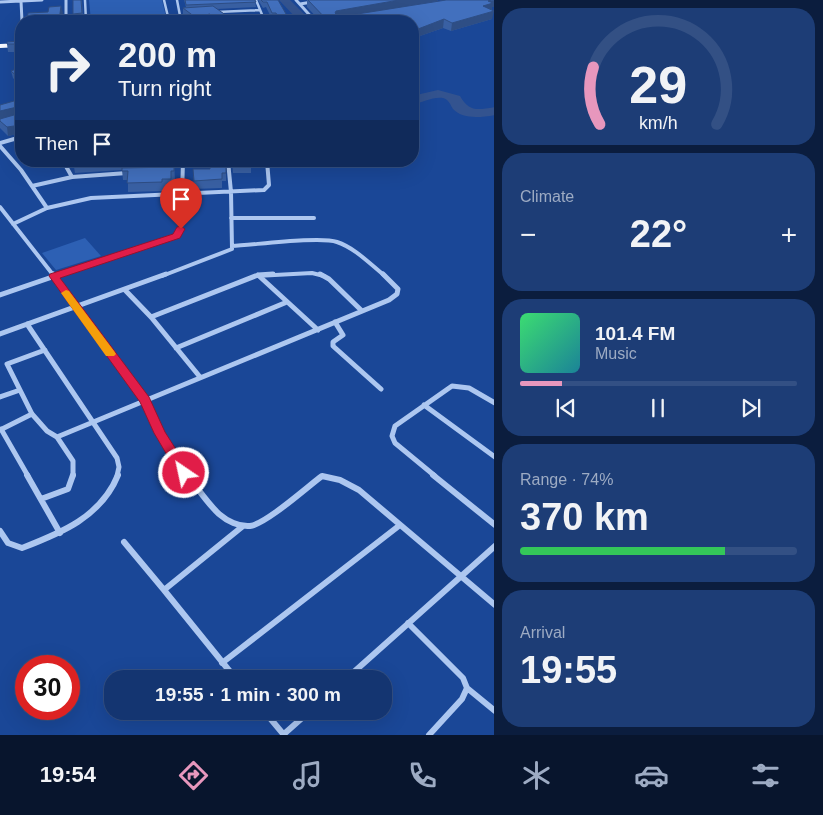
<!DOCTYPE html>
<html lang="en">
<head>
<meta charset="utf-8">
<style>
	body { margin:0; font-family:Arial,sans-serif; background:#1d3d76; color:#f1f3f6; height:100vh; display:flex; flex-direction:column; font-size:19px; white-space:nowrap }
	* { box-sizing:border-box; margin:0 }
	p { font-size:16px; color:#9dabc3 }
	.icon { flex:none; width:28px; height:28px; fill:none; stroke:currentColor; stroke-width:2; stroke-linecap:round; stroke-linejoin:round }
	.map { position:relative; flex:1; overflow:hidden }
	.sheet { display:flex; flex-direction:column; gap:8px; padding:8px; background:#0b1d3e; width:329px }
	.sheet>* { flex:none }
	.banner { position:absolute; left:15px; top:15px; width:404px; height:152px; border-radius:20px; box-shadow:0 5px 20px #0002,0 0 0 1px #335084; background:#143571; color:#f1f3f6; overflow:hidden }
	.speed { position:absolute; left:15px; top:655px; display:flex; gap:10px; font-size:25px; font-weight:700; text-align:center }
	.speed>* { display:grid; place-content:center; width:65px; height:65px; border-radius:50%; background:#143571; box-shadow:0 5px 20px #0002,0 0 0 1px #335084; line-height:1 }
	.speed .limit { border:8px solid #d22; background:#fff; color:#111 }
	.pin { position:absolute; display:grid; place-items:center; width:42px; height:42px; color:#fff; margin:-51px -21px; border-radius:50% 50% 50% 0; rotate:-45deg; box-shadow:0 0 5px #0007 }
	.pin .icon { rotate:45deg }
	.me { position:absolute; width:55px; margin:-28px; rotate:326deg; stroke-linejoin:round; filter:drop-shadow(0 0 4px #0008) }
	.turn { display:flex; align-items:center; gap:18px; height:105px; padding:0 20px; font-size:22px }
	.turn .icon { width:65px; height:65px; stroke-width:2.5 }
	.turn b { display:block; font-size:35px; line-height:42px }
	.then { display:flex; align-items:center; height:48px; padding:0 20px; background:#0003; gap:10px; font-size:19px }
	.big { font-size:38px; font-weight:800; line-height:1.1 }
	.sheet .tile { flex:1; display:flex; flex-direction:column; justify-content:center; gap:8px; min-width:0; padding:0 18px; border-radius:20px; background:#1d3d76 }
	.sheet .dial { align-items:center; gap:0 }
	.dial svg { height:130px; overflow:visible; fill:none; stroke:#335084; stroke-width:7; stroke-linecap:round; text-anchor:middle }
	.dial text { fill:#f1f3f6; stroke:none }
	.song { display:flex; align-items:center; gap:15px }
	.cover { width:60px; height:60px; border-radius:8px; background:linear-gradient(135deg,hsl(140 70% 55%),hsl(190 70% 35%)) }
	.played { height:5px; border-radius:2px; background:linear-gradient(90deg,#e797bd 15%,#335084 15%) }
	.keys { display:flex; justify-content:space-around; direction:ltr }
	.heat { display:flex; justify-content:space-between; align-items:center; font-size:28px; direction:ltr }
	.charge { height:8px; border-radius:4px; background:linear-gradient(90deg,#34c759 74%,#335084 0) }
	.trip { position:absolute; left:104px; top:670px; width:288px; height:50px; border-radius:20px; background:#143571; box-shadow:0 5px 20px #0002,0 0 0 1px #335084; font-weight:800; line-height:50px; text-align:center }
	.dock { display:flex; height:80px; justify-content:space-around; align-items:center; background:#08152d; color:#9dabc3 }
	.dock .icon { width:35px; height:35px }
	.dock .current { color:#e797bd }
	.dock b { font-size:22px; color:#f1f3f6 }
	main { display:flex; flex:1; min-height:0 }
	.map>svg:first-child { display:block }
	.green { fill:#2d60b4 }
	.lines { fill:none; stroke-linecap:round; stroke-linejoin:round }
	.river { fill:#33538f; fill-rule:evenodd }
	.service { stroke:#adc7f0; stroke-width:2.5 }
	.minor-far3 { stroke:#adc7f0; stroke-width:3 }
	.minor-far2 { stroke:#adc7f0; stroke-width:4 }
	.minor-far1 { stroke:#adc7f0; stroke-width:5 }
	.minor { stroke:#adc7f0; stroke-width:6 }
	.primary { fill:#f7f9ff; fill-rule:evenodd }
	.wall { fill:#3960a3 }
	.shaded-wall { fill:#2e4e85 }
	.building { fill:#4270be; stroke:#2e4e85 }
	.route { fill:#e11d48; stroke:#92132f }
	.slow { fill:#f59e0b }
</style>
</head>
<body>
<main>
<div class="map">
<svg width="495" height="735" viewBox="0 0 495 735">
	<rect width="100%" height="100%" fill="#1a4797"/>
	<!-- green -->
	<path class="green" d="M89,0H162L167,21H145V18L115,19V21H91Z
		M85,238L101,256L56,270L42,253Z"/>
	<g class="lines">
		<!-- river -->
		<path class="river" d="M279,0H290L311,21H299Z
			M438,90L460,96C469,112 477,110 495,107V115C482,117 463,120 453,109C450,104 449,100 443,98C434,96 422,103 412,104V96Z"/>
		<!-- service -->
		<path class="service" d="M85,0L86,21
			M164,0L169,21
			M177,0L181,21
			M256,0L263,17
			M217,12L260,10"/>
		<!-- minor-far3 -->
		<path class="minor-far3" d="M66,0V21
			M296,0L315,21
			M21,1L22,21
			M0,2L42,0
			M300,4L312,2
			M18,45L21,24"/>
		<!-- minor-far2 -->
		<path class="minor-far2" d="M0,143L21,137
			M0,146L21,170L47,208
			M63,161L72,177
			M133,173L134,161
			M32,186L72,177L127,173
			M0,207L54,276
			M231,218H314
			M13,224L47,208L91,198L264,190L269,185L267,161
			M232,246C254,245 320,236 337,242C355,248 370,264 385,276
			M58,276L176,236L181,229L183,161
			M162,276L232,249L231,192L228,161
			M256,276L312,273L324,276"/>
		<!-- minor-far1 -->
		<path class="minor-far1" d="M53,274L145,400L175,460L188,476
			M320,274L329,279L362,311
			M258,275L318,330
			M125,290L151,317L200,377
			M0,295L61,274
			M151,317L258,275L273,274
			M335,322L343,335L333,342V346L381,389
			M27,324L117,458L119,467L117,476
			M0,334L166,274
			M176,348L287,302
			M45,350L7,364L32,414L47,431L57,437L73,461V476
			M0,397L20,390
			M424,405L495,457
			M1,429L28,476
			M0,430L32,414
			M57,437L389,300L397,294L398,289L383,274
			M435,476L395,443L392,436L395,426L452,386L469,388L495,403"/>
		<!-- minor -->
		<path class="minor" d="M27,475L60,533
			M187,475C197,487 207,503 219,514C227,521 239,527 250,526C266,524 307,487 322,476L340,480L359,490L495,605
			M433,475L495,525
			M41,499L68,489L73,475
			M0,531L8,543L22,548C61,533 101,517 118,475
			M124,542L164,590
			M408,623L463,678L467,688L462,699L429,735
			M222,663L400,525
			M236,679L164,590L243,526
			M346,679L495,546
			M467,688L495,711
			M264,711L284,735
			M284,734L310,711"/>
		<!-- primary -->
		<path class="primary" d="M21,43V47L0,48V44Z"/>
	</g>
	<!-- wall -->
	<path class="wall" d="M82,0L83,20H74L73,14Z
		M184,0H255L256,7L217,9L234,21H189L183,17V8L186,7Z
		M258,0H278L290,21H277L276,19H272L266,7L263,8Z
		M307,0H438L437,1L413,5L495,0V7H492V19L451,31L443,28L420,36L419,39L412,40V21H320L307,7Z
		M7,44H21V52H8Z
		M21,67V87L13,78L11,71Z
		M21,99V133L8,136L0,128V121Z
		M73,161H130V168H137L136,161H174L175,180H172V188H163V191L128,192V180H123L122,170L75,173Z
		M226,161V181H222V188L194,189L193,169H210Z
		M232,161H251V173H233Z"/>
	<!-- shaded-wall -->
	<path class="shaded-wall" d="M399,0H438L437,1L336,19L335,13L336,11Z
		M495,0V7H492V10L483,6L488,1Z
		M61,6L63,13L61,21H59Z
		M494,11L492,19L451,31L452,23Z
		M210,14V21H195V17Z
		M444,19L443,28L420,36L419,39L412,40V32L418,29Z
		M17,107L19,115L0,120V111Z
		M21,125V133L8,136L7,127Z"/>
	<!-- building -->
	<path class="building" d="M73,0H81L82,13L73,14Z
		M185,0H255L256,2L186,5Z
		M261,0H278L290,21H280L276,13H272L267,2H263Z
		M308,0H399L336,11L335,13L337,15H351L446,0H491L488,1L493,3L483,6L494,11L452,23L444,19L418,29L421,30L412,32V21H328Z
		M61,6L59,21H27L28,13L48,12L49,7Z
		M213,6L234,21H214L210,14L195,17L183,8Z
		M21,33V44H7V42L21,41Z
		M21,67V80L11,71Z
		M21,99V108L17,107L0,111V105Z
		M21,113V125L7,127L0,121V119Z
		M73,161H122L74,164Z
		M210,161H226V173H222V179L194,181L193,169H210Z
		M232,161H251V164L233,165Z
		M174,167V171H171V179H162V182L127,183L128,171H122V168Z"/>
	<!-- route -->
	<path class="route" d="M181,226L185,229L180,238L60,278L149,397L165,432L191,473L189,477H180L154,433L140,402L49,276L50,274L173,234L177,227Z"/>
	<!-- slow -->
	<path class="slow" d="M66,290L69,291L114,351L116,354L114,356H106L61,293Z"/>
</svg>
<div class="speed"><div class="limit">30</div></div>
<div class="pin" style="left:181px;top:229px;background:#d93025"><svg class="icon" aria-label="arrive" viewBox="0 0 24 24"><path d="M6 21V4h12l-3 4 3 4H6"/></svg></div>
<svg class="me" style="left:184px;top:473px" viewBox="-20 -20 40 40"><circle r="17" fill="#e11d48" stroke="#fff" stroke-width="3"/><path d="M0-11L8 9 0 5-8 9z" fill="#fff"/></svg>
<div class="trip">19:55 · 1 min · 300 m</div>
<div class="banner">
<div class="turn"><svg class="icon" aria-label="right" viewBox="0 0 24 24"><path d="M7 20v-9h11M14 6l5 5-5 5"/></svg><div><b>200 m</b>Turn right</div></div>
<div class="then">Then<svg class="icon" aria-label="arrive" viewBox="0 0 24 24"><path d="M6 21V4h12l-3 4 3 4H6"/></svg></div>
</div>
</div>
<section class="sheet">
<div class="tile dial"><svg viewBox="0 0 100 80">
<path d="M14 69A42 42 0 1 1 86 69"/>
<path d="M14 69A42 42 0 0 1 10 34" stroke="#e797bd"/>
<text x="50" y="56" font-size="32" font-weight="700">29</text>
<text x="50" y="72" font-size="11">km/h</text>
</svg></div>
<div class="tile"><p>Climate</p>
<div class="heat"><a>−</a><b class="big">22°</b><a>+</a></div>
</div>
<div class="tile">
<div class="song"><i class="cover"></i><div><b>101.4 FM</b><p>Music</p></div></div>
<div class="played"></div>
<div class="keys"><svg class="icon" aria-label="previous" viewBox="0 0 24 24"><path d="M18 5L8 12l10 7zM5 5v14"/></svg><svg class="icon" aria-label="pause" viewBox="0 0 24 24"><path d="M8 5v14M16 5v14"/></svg><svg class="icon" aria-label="next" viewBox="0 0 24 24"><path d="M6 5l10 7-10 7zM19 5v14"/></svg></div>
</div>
<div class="tile"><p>Range · 74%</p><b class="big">370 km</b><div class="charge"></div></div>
<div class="tile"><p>Arrival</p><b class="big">19:55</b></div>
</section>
</main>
<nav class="dock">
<b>19:54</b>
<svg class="icon current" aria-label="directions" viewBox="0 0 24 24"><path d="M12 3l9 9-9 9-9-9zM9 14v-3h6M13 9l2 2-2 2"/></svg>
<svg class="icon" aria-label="music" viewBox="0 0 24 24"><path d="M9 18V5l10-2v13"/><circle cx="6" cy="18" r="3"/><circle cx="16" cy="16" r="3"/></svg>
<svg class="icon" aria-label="phone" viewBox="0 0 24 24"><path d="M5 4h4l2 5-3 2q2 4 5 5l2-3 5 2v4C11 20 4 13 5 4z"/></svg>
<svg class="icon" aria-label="climate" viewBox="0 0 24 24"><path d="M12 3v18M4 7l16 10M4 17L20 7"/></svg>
<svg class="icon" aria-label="car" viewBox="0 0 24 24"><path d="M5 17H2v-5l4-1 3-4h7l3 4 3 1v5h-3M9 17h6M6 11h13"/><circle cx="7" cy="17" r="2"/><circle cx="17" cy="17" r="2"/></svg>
<svg class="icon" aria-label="filters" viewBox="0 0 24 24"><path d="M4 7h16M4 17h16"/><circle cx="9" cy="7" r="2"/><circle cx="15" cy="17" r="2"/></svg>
</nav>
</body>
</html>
